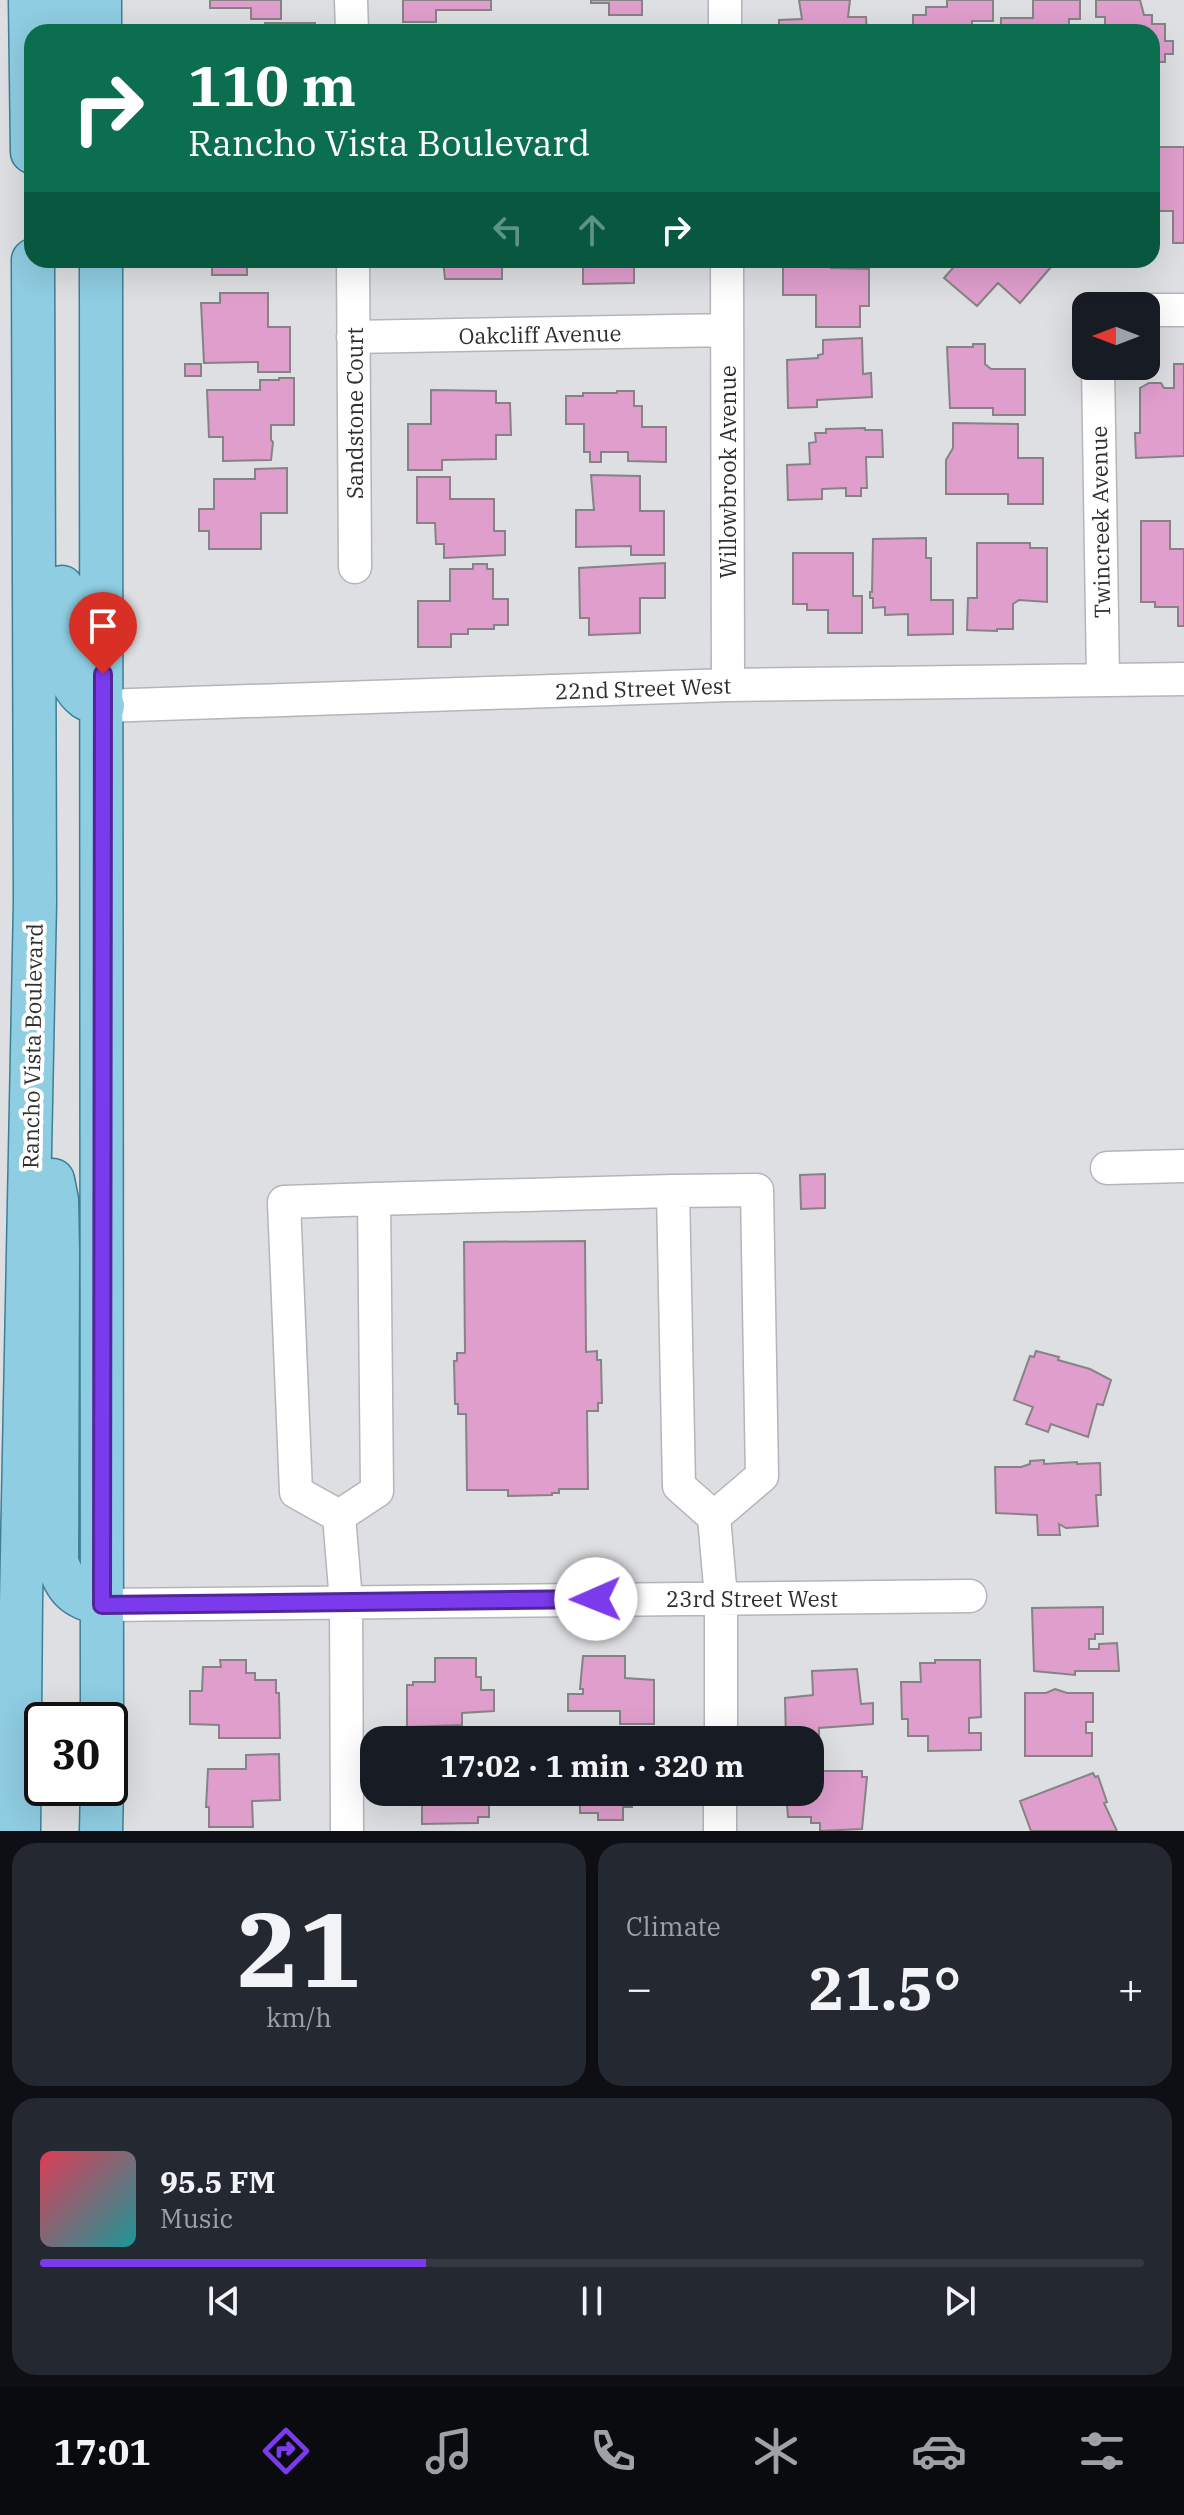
<!DOCTYPE html>
<html lang="en">
<head>
<meta charset="utf-8">
<style>
	body { margin:0; font-family:"IBM Plex Serif",serif; background:#242831; color:#f1f3f6; height:100vh; display:flex; flex-direction:column; font-size:30px; white-space:nowrap }
	* { box-sizing:border-box; margin:0 }
	p { font-size:26px; color:#9ea1a6 }
	.icon { flex:none; width:44px; height:44px; fill:none; stroke:currentColor; stroke-width:2; stroke-linecap:round; stroke-linejoin:round }
	.map { position:relative; height:1831px; overflow:hidden }
	.details { display:flex; flex-direction:column; gap:12px; padding:12px; background:#0d0f14; flex:1 }
	.details>* { flex:none }
	.top-card { position:absolute; left:24px; top:24px; width:1136px; height:244px; border-radius:24px; box-shadow:0 8px 32px #0002; background:#0b6e4f; color:#fff; overflow:hidden }
	.needle { width:52px; rotate:270deg }
	.controls { position:absolute; left:1072px; top:292px; display:grid; gap:16px }
	.controls a { display:grid; place-items:center; width:88px; height:88px; border-radius:16px; background:#171b24; box-shadow:0 8px 32px #0002; font-size:40px }
	.speed { position:absolute; left:24px; top:1702px; display:flex; gap:16px; font-size:40px; font-weight:700; text-align:center }
	.speed>* { display:grid; place-content:center; width:104px; height:104px; border-radius:50%; background:#171b24; box-shadow:0 8px 32px #0002; line-height:1 }
	.speed .limit { border:4px solid #111; border-radius:12px; background:#fff; color:#111 }
	.pin { position:absolute; display:grid; place-items:center; width:68px; height:68px; color:#fff; margin:-82px -34px; border-radius:50% 50% 50% 0; rotate:-45deg; box-shadow:0 0 8px #0007 }
	.pin .icon { rotate:45deg }
	.me { position:absolute; width:88px; margin:-44px; rotate:269deg; stroke-linejoin:round; filter:drop-shadow(0 0 6px #0008) }
	.turn { display:flex; align-items:center; gap:28px; height:168px; padding:0 32px; font-size:36px }
	.turn .icon { width:104px; height:104px; stroke-width:2.5 }
	.turn b { display:block; font-size:56px; line-height:68px }
	.lanes { display:flex; align-items:center; height:76px; padding:0 32px; background:#0003; justify-content:center; gap:40px; direction:ltr }
	.lanes .off { opacity:.35 }
	.big { font-size:60px; font-weight:700; line-height:1.1 }
	.details .tile { flex:1; display:flex; flex-direction:column; justify-content:center; gap:12px; min-width:0; padding:0 28px; border-radius:24px; background:#242831 }
	.details .dial { align-items:center; gap:0 }
	.dial b { font-size:104px; line-height:1 }
	.song { display:flex; align-items:center; gap:24px }
	.cover { width:96px; height:96px; border-radius:12px; background:linear-gradient(135deg,hsl(350 70% 55%),hsl(180 70% 35%)) }
	.played { height:8px; border-radius:4px; background:linear-gradient(90deg,#7c3aed 35%,#363941 35%) }
	.keys { display:flex; justify-content:space-around; direction:ltr }
	.heat { display:flex; justify-content:space-between; align-items:center; font-size:44px; direction:ltr }
	.details .tiles { flex:1; display:grid; gap:12px; grid-template-columns:1fr 1fr }
	.tile:last-child { grid-column:span 2 }
	.trip { position:absolute; left:360px; top:1726px; width:464px; height:80px; border-radius:24px; background:#171b24; box-shadow:0 8px 32px #0002; font-weight:700; line-height:80px; text-align:center }
	.tabs { display:flex; height:128px; justify-content:space-around; align-items:center; background:#090b0e; color:#9ea1a6 }
	.tabs .icon { width:56px; height:56px }
	.tabs .current { color:#7c3aed }
	.tabs b { font-size:36px; color:#f1f3f6 }
	.map>svg:first-child { display:block }
	.building { fill:#e09ecd; stroke:#868385; stroke-width:2 }
	.lines { fill:none; stroke-linecap:round; stroke-linejoin:round }
	.minor-casing { stroke:#b4b5b8; stroke-width:35 }
	.major-casing { stroke:#3c7f96; stroke-width:45 }
	.minor { stroke:#fff; stroke-width:32 }
	.major { stroke:#8fcde2; stroke-width:42 }
	.route-casing { stroke:#51269a; stroke-width:20 }
	.route { stroke:#7c3aed; stroke-width:14 }
	.labels { text-anchor:middle; dominant-baseline:central; stroke-width:8; stroke-linejoin:round; paint-order:stroke }
	.street-label { font-size:22px; fill:#2e2e2f; stroke:#fff }
</style>
</head>
<body>
<div class="map">
<svg width="1184" height="1831" viewBox="0 0 1184 1831">
	<rect width="100%" height="100%" fill="#dedfe2"/>
	<!-- building -->
	<path class="building" d="M210,0H281V19H251V8H210Z
		M403,0H491V10H436V22H403Z
		M591,0H642V15H609V3H591Z
		M799,0H850L848,17H866L867,32H779V20L802,19Z
		M947,0H993V21H972V32H913V15H926V7H947Z
		M1033,0H1080V19H1069V32H1001V18H1033Z
		M1096,0H1140L1144,15H1152V24H1165V41H1173V54H1165V62H1152V32H1105V17H1096Z
		M265,23H315V32H252V30H265Z
		M1152,147H1184V243H1173V211H1152Z
		M212,260H247V275H212Z
		M443,260H506V262L502,263V279H445Z
		M571,260H634V283L583,284V267H571Z
		M783,260H831V268L869,269V306H860V327H816V295H783Z
		M960,260H1043L1051,267L1020,303L998,283L977,306L944,278Z
		M220,293H268V327H290V372H258V362L204,363L201,303H220Z
		M862,338L863,374L871,373L872,397L817,400V407L788,408L787,360L818,358V355L823,354V340Z
		M973,344H985V364L991,369H1025V415H993V408H950L947,347H973Z
		M185,364H201V376H185Z
		M1174,364H1184V456L1136,458L1135,433H1140V388L1149,383H1161L1164,388H1174Z
		M279,378H294V425H271V440L273,442L271,460L223,461V437H209L207,390H260V380H279Z
		M431,390L496,391V403H510L511,435H496V459L442,460V470H408V424H431Z
		M617,391H634V406H642V427H666V462L628,461V452H601V462H590V452H584V424H566V396H583V393H617Z
		M953,423L1018,424V458H1043V504H1008V494H946V460L953,448Z
		M865,428V430H882L883,457H866L867,488H861V496H846V488L822,489V499L788,500L787,465L810,464L809,443L816,442L815,433H826V429Z
		M287,468V513H261V549H209V531H199V509H214V479H255V469Z
		M591,475L640,476V511H664V555H631V546L576,547V510H594Z
		M417,477H450V499H494V531H505V555L444,558V544H436L435,523H417Z
		M1141,521H1170V549H1184V626H1178V607H1155V602H1141Z
		M926,538V558H931V600H953V634L908,635V614L885,615V607L873,608V598H870V592H872L873,539Z
		M977,543H1030V548H1047V602L1019,600L1013,604V629H997V631L967,630L968,598H977Z
		M793,553H853V596H862V633H828V610H807V604H793Z
		M665,563V598H640V633L589,635V618H580L579,568Z
		M473,564H487V569H493V599H508V625H494V629H468V634H451V647H418V601H450V569H473Z
		M825,1174V1208L801,1209L800,1175Z
		M585,1241L586,1352L597,1351V1360H601L602,1403H598V1411H587L588,1489H559V1493H552V1495L508,1496V1490H467L466,1414H458V1404H455L454,1361H457V1353H465L464,1242Z
		M1036,1351L1059,1357L1058,1360L1090,1369L1111,1380L1103,1405L1097,1404L1088,1437L1051,1424L1048,1432L1026,1424L1033,1407L1014,1400L1030,1356L1034,1357Z
		M1044,1460V1464L1077,1462V1464L1100,1463L1101,1495H1096L1098,1526L1066,1528L1059,1524L1060,1535H1038L1037,1515L996,1513L995,1467H1021L1030,1464V1461Z
		M1103,1607V1634H1095V1639H1089V1649H1099V1644L1117,1643L1119,1671H1075V1675L1034,1671L1032,1608Z
		M583,1656H625V1678L654,1680V1724H620V1711H568V1694H583V1689H580Z
		M435,1658H476V1677H481V1690H494V1711L462,1713V1725L407,1727V1685H413V1682H435Z
		M220,1660H246V1673H255V1680H276V1693H279L280,1738H219V1725L190,1724V1691H202L203,1667H221Z
		M935,1660H980L981,1717L969,1718V1733H981V1750L928,1751V1736H908V1719H902L901,1682H921L920,1663H935Z
		M857,1669L861,1704L873,1703V1724L819,1728V1741L786,1740L785,1698L813,1695L812,1671Z
		M1055,1689L1067,1693H1093V1722H1086V1733H1092V1756H1025V1693H1046Z
		M279,1754L280,1800L252,1801L253,1827H209V1807H206L208,1769H246V1755Z
		M810,1758H819V1771H862V1777H867L862,1829L820,1831V1823H811V1817H788L786,1792H810Z
		M1093,1773L1095,1777L1098,1776L1107,1802L1104,1803L1117,1831H1031L1020,1801Z
		M407,1792H489V1817H478V1823L422,1824V1796H407Z
		M580,1792H653L654,1799H632V1807H623V1820H598V1813H580Z"/>
	<g class="lines">
		<!-- minor casing -->
		<g class="minor-casing">
			<path id="minor" d="M351,0L352,32
				M725,0V32
				M353,260L355,567
				M727,260L728,685
				M1146,310H1184
				M353,337L727,330
				M1098,366L1103,679
				M103,706L728,685L1184,679
				M1107,1168L1184,1166
				M673,1191L757,1190L762,1476L714,1517
				M339,1516L296,1492L284,1202L374,1199
				M102,1605L970,1596
				M347,1831L346,1601L339,1516L377,1491L374,1199L673,1191L679,1486L714,1517L721,1598V1740
				M720,1831V1792"/>
		</g>
		<!-- major casing -->
		<g class="major-casing">
			<path id="major" d="M30,0L32,152
				M68,0V32
				M100,0V32
				M101,260L102,1720
				M62,587C62,618 57,677 85,698C90,701 98,704 103,706
				M53,1180L57,1200L58,1251L57,1562C68,1592 73,1595 102,1605
				M19,1831L21,1603L35,902L33,260
				M101,1831L102,1788"/>
		</g>
		<!-- minor -->
		<use href="#minor" class="minor"/>
		<!-- major -->
		<use href="#major" class="major"/>
	</g>
	<g class="lines">
		<!-- route casing -->
		<g class="route-casing">
			<path id="route" d="M103,674L102,1605L596,1599"/>
		</g>
		<!-- route -->
		<use href="#route" class="route"/>
	</g>
	<g class="labels">
		<!-- street labels -->
		<g class="street-label">
			<text transform="translate(540 334) rotate(-1)">Oakcliff Avenue</text>
			<text transform="translate(354 413) rotate(-90)">Sandstone Court</text>
			<text transform="translate(727 472) rotate(-90)">Willowbrook Avenue</text>
			<text transform="translate(1100 522) rotate(-91)">Twincreek Avenue</text>
			<text transform="translate(643 688) rotate(-2)">22nd Street West</text>
			<text transform="translate(32 1046) rotate(-89)">Rancho Vista Boulevard</text>
			<text x="752" y="1598">23rd Street West</text>
		</g>
	</g>
</svg>
<div class="controls">
<a><svg class="needle" viewBox="-14 -14 28 28"><path d="M0-13l5 13h-10z" fill="#e53935"/><path d="M0 13l5-13h-10z" fill="#9ea1a6"/></svg></a>
</div>
<div class="speed"><div class="limit">30</div></div>
<div class="pin" style="left:103px;top:674px;background:#d93025"><svg class="icon" aria-label="arrive" viewBox="0 0 24 24"><path d="M6 21V4h12l-3 4 3 4H6"/></svg></div>
<svg class="me" style="left:596px;top:1599px" viewBox="-20 -20 40 40"><circle r="19" fill="#fff"/><path d="M0-13L10 11 0 6-10 11z" fill="#7c3aed"/></svg>
<div class="trip">17:02 · 1 min · 320 m</div>
<div class="top-card">
<div class="turn"><svg class="icon" aria-label="right" viewBox="0 0 24 24"><path d="M7 20v-9h11M14 6l5 5-5 5"/></svg><div><b>110 m</b>Rancho Vista Boulevard</div></div>
<div class="lanes"><svg class="icon off" aria-label="left" viewBox="0 0 24 24"><path d="M17 20v-9H6M10 6l-5 5 5 5"/></svg><svg class="icon off" aria-label="ahead" viewBox="0 0 24 24"><path d="M12 20V5M6 11l6-6 6 6"/></svg><svg class="icon" aria-label="right" viewBox="0 0 24 24"><path d="M7 20v-9h11M14 6l5 5-5 5"/></svg></div>
</div>
</div>
<section class="details">
<div class="tiles">
<div class="tile dial"><b>21</b><p>km/h</p></div>
<div class="tile"><p>Climate</p>
<div class="heat"><a>−</a><b class="big">21.5°</b><a>+</a></div>
</div>
<div class="tile">
<div class="song"><i class="cover"></i><div><b>95.5 FM</b><p>Music</p></div></div>
<div class="played"></div>
<div class="keys"><svg class="icon" aria-label="previous" viewBox="0 0 24 24"><path d="M18 5L8 12l10 7zM5 5v14"/></svg><svg class="icon" aria-label="pause" viewBox="0 0 24 24"><path d="M8 5v14M16 5v14"/></svg><svg class="icon" aria-label="next" viewBox="0 0 24 24"><path d="M6 5l10 7-10 7zM19 5v14"/></svg></div>
</div>
</div>
</section>
<nav class="tabs">
<b>17:01</b>
<svg class="icon current" aria-label="directions" viewBox="0 0 24 24"><path d="M12 3l9 9-9 9-9-9zM9 14v-3h6M13 9l2 2-2 2"/></svg>
<svg class="icon" aria-label="music" viewBox="0 0 24 24"><path d="M9 18V5l10-2v13"/><circle cx="6" cy="18" r="3"/><circle cx="16" cy="16" r="3"/></svg>
<svg class="icon" aria-label="phone" viewBox="0 0 24 24"><path d="M5 4h4l2 5-3 2q2 4 5 5l2-3 5 2v4C11 20 4 13 5 4z"/></svg>
<svg class="icon" aria-label="climate" viewBox="0 0 24 24"><path d="M12 3v18M4 7l16 10M4 17L20 7"/></svg>
<svg class="icon" aria-label="car" viewBox="0 0 24 24"><path d="M5 17H2v-5l4-1 3-4h7l3 4 3 1v5h-3M9 17h6M6 11h13"/><circle cx="7" cy="17" r="2"/><circle cx="17" cy="17" r="2"/></svg>
<svg class="icon" aria-label="filters" viewBox="0 0 24 24"><path d="M4 7h16M4 17h16"/><circle cx="9" cy="7" r="2"/><circle cx="15" cy="17" r="2"/></svg>
</nav>
</body>
</html>
